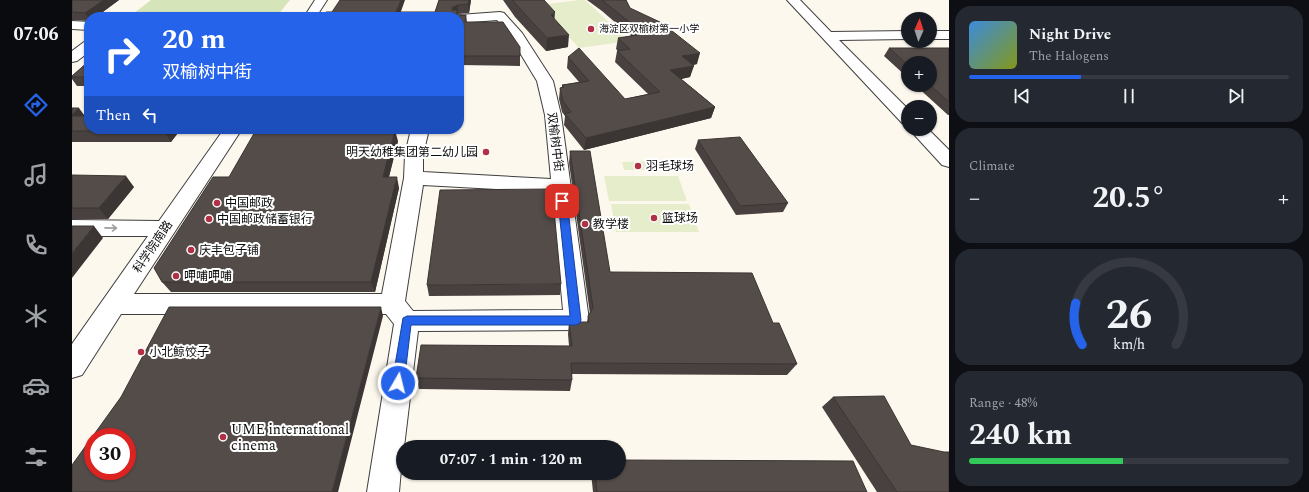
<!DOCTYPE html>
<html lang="en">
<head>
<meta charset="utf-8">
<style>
	body { margin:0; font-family:Spectral,"Noto Sans SC",serif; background:#242831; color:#f1f3f6; height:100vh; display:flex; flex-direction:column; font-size:15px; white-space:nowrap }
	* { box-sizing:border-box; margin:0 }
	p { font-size:13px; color:#9ea1a6 }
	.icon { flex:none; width:22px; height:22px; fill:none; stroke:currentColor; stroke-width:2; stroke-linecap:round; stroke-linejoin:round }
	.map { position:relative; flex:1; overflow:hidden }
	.sheet { display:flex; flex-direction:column; gap:6px; padding:6px; background:#0d0f14; width:360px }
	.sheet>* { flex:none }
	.top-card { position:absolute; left:12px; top:12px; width:380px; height:122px; border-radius:16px; box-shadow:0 1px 3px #0004; background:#2563eb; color:#fff; overflow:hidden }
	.needle { width:26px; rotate:3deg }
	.fabs { position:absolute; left:829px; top:12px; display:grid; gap:8px }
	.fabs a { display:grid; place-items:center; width:36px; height:36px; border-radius:50%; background:#171b24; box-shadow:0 1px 3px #0004; font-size:20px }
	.speed { position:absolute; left:12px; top:428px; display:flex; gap:8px; font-size:20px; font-weight:700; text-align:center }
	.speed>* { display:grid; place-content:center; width:52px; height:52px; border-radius:50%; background:#171b24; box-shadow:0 1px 3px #0004; line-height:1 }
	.speed .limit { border:6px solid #d22; background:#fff; color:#111 }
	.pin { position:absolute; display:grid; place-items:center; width:34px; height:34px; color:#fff; margin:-17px; border-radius:8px; box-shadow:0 2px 6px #0006 }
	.me { position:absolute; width:44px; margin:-22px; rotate:8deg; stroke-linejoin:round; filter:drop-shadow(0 0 3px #0008) }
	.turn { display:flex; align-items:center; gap:14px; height:84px; padding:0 12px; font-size:18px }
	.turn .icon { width:52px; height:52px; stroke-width:2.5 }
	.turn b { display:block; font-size:28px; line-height:34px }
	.then { display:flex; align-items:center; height:38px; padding:0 12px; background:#0003; gap:8px; font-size:15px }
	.big { font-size:30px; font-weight:700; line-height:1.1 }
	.sheet .card { flex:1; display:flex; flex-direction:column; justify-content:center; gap:6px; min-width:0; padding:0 14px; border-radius:16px; background:#242831 }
	.sheet .dial { align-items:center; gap:0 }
	.dial svg { height:104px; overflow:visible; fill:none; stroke:#363941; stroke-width:7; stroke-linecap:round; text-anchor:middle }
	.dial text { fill:#f1f3f6; stroke:none }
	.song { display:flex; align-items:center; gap:12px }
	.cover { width:48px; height:48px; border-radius:6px; background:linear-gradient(135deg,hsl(210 70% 55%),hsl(70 70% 35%)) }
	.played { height:4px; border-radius:2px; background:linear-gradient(90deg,#2563eb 35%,#363941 35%) }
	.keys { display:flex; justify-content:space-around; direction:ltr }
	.heat { display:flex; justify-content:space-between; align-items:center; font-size:22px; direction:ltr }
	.charge { height:6px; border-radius:3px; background:linear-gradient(90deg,#34c759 48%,#363941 0) }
	.trip { position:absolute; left:324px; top:440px; width:230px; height:40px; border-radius:20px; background:#171b24; box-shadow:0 1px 3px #0004; font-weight:700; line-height:40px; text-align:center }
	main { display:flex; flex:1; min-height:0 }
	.tabs { display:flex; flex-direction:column; width:72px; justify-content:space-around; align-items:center; background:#090b0e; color:#9ea1a6 }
	.tabs .icon { width:28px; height:28px }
	.tabs .current { color:#2563eb }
	.tabs b { font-size:18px; color:#f1f3f6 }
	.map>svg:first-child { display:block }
	.green { fill:#d5e5b9 }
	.pitch { fill:#e5edca }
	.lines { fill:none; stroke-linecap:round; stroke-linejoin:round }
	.minor-casing { stroke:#3f3f3f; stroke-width:2 }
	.minor { fill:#fff; fill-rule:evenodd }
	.wall { fill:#48413f }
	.shaded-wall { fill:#3b3533 }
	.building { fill:#544c49; stroke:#3b3533; fill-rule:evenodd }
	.oneway { stroke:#9e9e9e }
	.route { fill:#2563eb; stroke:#184099 }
	.poi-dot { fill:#b03045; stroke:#fff; stroke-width:1.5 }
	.labels { text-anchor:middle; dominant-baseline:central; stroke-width:4; stroke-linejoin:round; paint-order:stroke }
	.far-poi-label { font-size:10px; fill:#0c0c0c; stroke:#fff; text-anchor:start }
	.street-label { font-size:12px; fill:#0c0c0c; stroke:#fff }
	.poi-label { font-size:12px; fill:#0c0c0c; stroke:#fff; text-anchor:start }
	.near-poi-label { font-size:14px; fill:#0c0c0c; stroke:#fff; text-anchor:start }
</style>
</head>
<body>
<main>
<nav class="tabs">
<b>07:06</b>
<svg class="icon current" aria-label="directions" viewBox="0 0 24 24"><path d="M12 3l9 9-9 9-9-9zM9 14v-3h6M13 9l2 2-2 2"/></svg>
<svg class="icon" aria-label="music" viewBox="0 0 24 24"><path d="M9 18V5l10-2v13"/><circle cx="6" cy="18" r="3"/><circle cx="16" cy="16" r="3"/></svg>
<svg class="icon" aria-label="phone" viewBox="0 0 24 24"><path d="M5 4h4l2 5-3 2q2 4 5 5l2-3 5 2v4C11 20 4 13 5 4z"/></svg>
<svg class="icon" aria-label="climate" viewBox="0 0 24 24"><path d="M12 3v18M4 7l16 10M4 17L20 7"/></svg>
<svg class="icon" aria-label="car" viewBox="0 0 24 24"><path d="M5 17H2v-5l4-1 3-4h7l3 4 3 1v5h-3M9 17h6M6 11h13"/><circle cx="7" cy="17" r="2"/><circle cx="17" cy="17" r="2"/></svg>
<svg class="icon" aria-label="filters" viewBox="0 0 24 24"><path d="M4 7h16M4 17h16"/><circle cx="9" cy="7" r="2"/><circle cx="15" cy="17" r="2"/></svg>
</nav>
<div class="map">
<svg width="877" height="492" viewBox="0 0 877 492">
	<rect width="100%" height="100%" fill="#fdf8ed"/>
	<!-- green -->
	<path class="green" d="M79,0H218L204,17H57Z"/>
	<!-- pitch -->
	<path class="pitch" d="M507,0H513L557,41L507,48L468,5Z
		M581,161L583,170H552L550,162Z
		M532,176H606L615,201H537Z
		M539,204H617L627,232H544Z"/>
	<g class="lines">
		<!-- minor casing -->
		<g class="minor-casing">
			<path id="minor" d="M243,0H255L244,17H232Z
				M715,0H728L759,32L836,31V39L767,40L836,109V124L830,123Z
				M428,12L432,13L450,33L481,81L489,115L517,320L513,327L504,330L346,331L332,447H331L327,492H295L322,324L314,314H49L10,375L0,378V344L76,236H0V220L87,221L152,129H170L62,294H310L332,178L333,155L339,129H357L351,155V172L479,179L473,115L465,81L439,38L425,20L387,23V17H382L387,15ZM351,185L480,192L491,310L341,311L333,301Z
				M0,21L17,22V30L0,29Z
				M858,31H877V39H858Z
				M17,41V52L5,61L0,62V51L12,42Z
				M837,129H856L877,150V167L870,165Z"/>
		</g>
		<!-- minor -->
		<use href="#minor" class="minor"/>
	</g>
	<!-- wall -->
	<path class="wall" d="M0,0H47L24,17H17V21L0,20Z
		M367,0H399L397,13L386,14H385V16L394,15L395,22L448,47V66L387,65V17L329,12H363Z
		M431,0H472L482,19L496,47L474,51L443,17Z
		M515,0H554L558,8L625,64L621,65L618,77L609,79L643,107L639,118L512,150L492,125L493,116L490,112L487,99L488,88L490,87V85L507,82L495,68L496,57L553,99L576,94L543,62L545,51H546L544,49L546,38L559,36L530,11Z
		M817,48H877V115H876L843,85H858L836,63V78L812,56Z
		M17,61V86H5L0,79V76Z
		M0,108L17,129H109L99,142H0Z
		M626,140L716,203L711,212L664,215L623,149Z
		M326,141L317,177L327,188L303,292H99L90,282L157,177Z
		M498,151L538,272L701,323L725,364L715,375L500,374V380L498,391L347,389L344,378L497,346L496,334L497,322H515L516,316L518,314L497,163Z
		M0,175L62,187L36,219H0Z
		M489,284L488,295L357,296L355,285Z
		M761,397L839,445L877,492H805L750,407Z
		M519,473H547L795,492H521Z"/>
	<!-- shaded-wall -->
	<path class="shaded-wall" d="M32,0H47L24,17H17V19L13,13Z
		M329,0H333L327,17L324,12Z
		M397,0H399L397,13L396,4Z
		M386,5V14L381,16L380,10L381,7Z
		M483,12L482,24L479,15Z
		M497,35L496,47L474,51L475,38Z
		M628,53L625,64L607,68L610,56Z
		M622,66L618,77L595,82L598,70Z
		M643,107L639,118L512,150L514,138Z
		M7,108L15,119L0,117V115Z
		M94,129H109L99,142L92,131Z
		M323,130L326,141L314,188L311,177Z
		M54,176L62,187L36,219L27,208Z
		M325,177L327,188L303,292L299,282Z
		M22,226L31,238L0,278V253Z
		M309,307L311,316L266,492H260Z"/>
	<!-- building -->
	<path class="building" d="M0,0H32L13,13L0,12Z
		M268,0H329L324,12H363L367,0H397L396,4L386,5L381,7L380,10H385V16L394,15L393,22H431L448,47V56H387V17H251L254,12H260Z
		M440,0H472L483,12L479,15L497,35L475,38Z
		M530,0H554L558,8L590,23L628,53L610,56L622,66L598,70L643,107L514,138L493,114L499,112L491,101L488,88L492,87L490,85L517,81L496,57L507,48L553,99L588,92L545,51L558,49L546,38L572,34Z
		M817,48H877V102L858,85V63H836V65Z
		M17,61V77H0V76Z
		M0,108H7L0,115Z
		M0,116H17V129H94L92,131H0Z
		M184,130H323L311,177H325L299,282H90L82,268L141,177H157Z
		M668,137L716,203L668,206L626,140Z
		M498,151H518L538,272L680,273L701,323H707L725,364L499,363L500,380L344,378L349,345L500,346L497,322H517L516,316L521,308Z
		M0,175L54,176L27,208H0Z
		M480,189L489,284L355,285L368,190Z
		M0,226H22L0,253Z
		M97,307H309L260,492H0V465L49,397ZM21,437H55V471H21Z
		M812,396L839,445L872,452H877V492H825L761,397Z
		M547,460L781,461L795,492H525L523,473H547Z"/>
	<!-- one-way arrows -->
	<defs><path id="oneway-shaft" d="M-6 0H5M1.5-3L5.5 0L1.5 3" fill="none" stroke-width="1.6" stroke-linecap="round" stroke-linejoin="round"/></defs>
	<use class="oneway" href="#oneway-shaft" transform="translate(39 228) rotate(1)"/>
	<!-- route -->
	<path class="route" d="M490,198L495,201L509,320L508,323L504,325H339L332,383L330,387L326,388L322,387L320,383L331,318L335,316H498L486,201Z"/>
	<!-- markers -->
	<g class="poi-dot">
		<circle cx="519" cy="29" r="4"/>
		<circle cx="414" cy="152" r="4"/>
		<circle cx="566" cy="166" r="4"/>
		<circle cx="145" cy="203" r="4"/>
		<circle cx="582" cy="218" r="4"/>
		<circle cx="137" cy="219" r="4"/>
		<circle cx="513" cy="224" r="4"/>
		<circle cx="119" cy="250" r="4"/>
		<circle cx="104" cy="276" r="4"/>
		<circle cx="69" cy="352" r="4"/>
		<circle cx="151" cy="437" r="4"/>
	</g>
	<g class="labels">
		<!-- far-poi labels -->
		<g class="far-poi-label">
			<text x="527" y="29">海淀区双榆树第一小学</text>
		</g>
		<!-- street labels -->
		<g class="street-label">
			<text transform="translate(483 142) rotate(83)">双榆树中街</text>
			<text transform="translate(81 247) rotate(-56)">科学院南路</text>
		</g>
		<!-- poi labels -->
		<g class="poi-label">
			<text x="406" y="152" text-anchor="end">明天幼稚集团第二幼儿园</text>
			<text x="574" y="166">羽毛球场</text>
			<text x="153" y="203">中国邮政</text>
			<text x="590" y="218">篮球场</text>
			<text x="145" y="219">中国邮政储蓄银行</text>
			<text x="521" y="224">教学楼</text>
			<text x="127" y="250">庆丰包子铺</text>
			<text x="112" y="276">呷哺呷哺</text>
			<text x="77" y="352">小北鲸饺子</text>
		</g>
		<!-- near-poi labels -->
		<g class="near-poi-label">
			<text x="159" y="429">UME international<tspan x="159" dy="16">cinema</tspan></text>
		</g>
	</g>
</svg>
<div class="fabs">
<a><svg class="needle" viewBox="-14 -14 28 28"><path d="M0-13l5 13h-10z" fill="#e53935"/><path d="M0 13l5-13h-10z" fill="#9ea1a6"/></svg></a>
<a>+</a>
<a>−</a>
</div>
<div class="speed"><div class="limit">30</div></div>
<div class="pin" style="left:490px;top:201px;background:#d93025"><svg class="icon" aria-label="arrive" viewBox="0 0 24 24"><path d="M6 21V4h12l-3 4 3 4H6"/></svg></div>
<svg class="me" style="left:326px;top:383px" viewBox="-20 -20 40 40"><circle r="17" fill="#2563eb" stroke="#fff" stroke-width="3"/><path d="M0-11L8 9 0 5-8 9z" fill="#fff"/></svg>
<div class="trip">07:07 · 1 min · 120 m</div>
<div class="top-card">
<div class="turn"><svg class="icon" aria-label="right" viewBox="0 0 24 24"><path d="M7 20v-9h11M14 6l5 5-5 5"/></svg><div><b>20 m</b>双榆树中街</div></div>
<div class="then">Then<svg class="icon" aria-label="left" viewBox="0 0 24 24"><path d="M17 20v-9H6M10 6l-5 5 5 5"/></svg></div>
</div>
</div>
<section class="sheet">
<div class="card">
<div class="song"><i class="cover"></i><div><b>Night Drive</b><p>The Halogens</p></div></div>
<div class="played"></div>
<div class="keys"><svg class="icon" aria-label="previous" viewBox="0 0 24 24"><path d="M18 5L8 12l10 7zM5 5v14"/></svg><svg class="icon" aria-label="pause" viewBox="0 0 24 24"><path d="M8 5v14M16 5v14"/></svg><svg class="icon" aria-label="next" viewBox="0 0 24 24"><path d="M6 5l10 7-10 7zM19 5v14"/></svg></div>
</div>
<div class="card"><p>Climate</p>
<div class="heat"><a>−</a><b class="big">20.5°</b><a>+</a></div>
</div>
<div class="card dial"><svg viewBox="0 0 100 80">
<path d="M14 69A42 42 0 1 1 86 69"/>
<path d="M14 69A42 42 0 0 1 9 37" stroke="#2563eb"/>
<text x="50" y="56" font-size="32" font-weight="700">26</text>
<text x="50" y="72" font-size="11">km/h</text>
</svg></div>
<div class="card"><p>Range · 48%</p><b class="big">240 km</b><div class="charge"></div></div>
</section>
</main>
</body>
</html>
